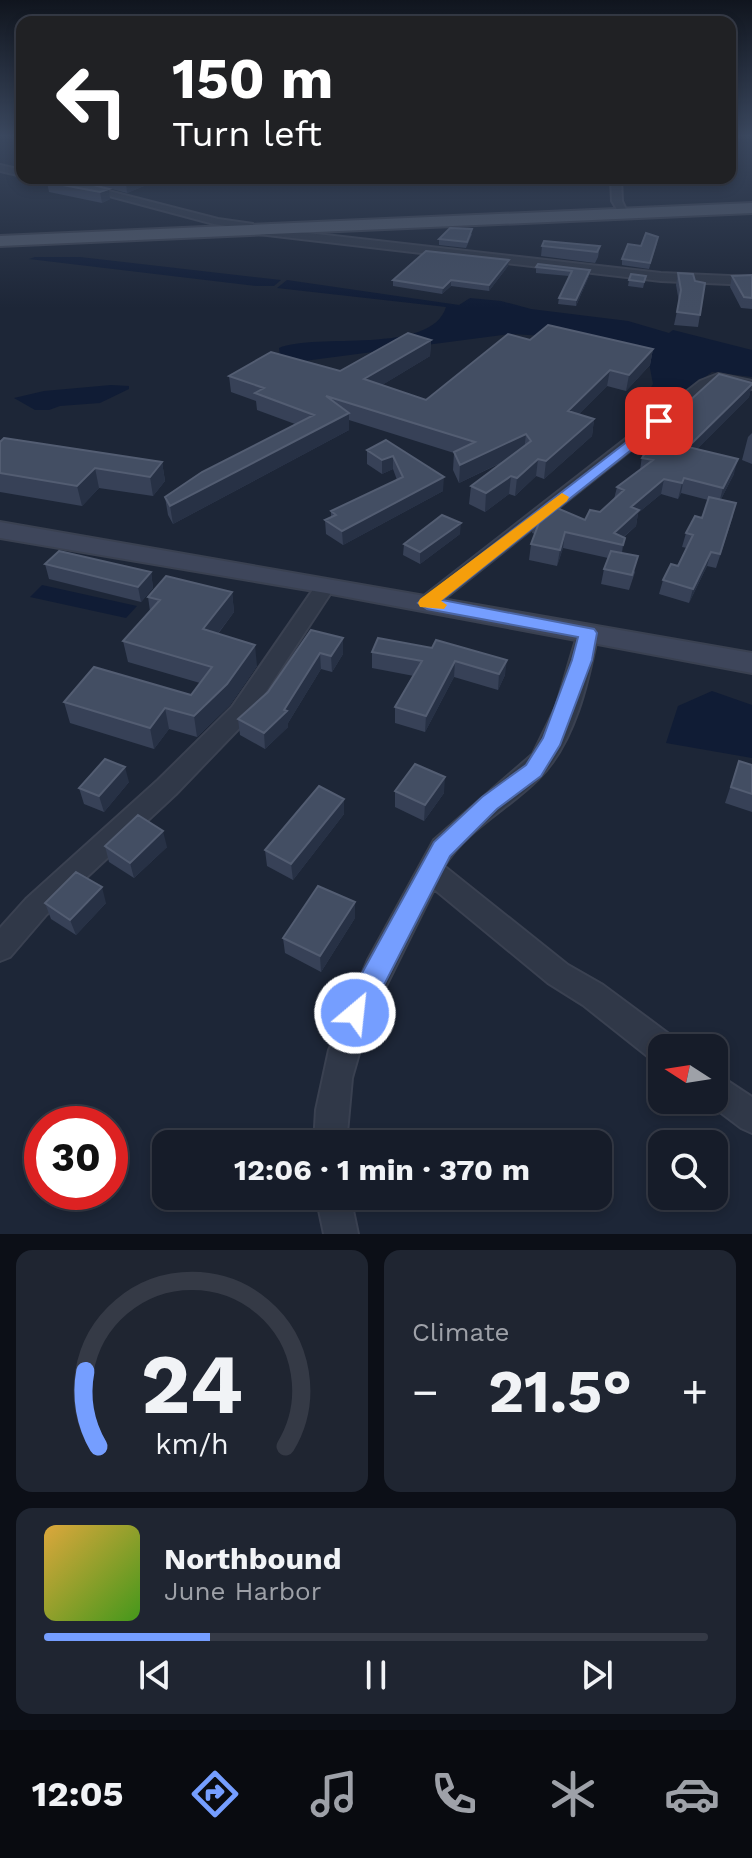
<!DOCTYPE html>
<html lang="en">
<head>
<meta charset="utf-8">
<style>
	body { margin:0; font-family:"Work Sans",sans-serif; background:#1f2531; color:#f1f3f6; height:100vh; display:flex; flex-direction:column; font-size:30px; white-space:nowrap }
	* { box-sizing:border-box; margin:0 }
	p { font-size:26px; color:#9ea1a8 }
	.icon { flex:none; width:44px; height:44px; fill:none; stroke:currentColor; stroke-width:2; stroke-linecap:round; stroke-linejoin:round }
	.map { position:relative; height:1234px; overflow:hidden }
	.panel { display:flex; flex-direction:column; gap:16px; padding:16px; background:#0c0f17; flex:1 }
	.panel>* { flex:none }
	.guide { position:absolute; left:16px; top:16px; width:720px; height:168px; border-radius:16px; box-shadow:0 4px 12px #0003,0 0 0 2px #353a46; background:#202124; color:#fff; overflow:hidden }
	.needle { width:52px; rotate:282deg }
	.tools { position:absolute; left:648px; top:1034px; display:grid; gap:16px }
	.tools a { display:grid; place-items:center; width:80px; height:80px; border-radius:16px; background:#161c29; box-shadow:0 4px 12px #0003,0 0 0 2px #353a46; font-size:40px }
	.speed { position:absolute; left:24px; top:1106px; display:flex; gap:16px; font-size:40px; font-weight:700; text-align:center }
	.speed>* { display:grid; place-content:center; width:104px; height:104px; border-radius:50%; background:#161c29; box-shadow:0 4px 12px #0003,0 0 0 2px #353a46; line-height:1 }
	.speed .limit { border:12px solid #d22; background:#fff; color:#111 }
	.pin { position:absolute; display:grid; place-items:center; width:68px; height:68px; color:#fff; margin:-34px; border-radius:16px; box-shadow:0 4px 12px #0006 }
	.me { position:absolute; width:88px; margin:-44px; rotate:28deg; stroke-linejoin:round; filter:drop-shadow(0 0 6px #0008) }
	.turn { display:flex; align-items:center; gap:28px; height:168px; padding:0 24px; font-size:36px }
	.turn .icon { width:104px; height:104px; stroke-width:2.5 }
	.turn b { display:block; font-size:56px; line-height:68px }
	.big { font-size:60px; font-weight:700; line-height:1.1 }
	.panel .card { flex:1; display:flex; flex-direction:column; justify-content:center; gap:12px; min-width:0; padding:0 28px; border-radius:16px; background:#1f2531 }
	.panel .dial { align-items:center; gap:0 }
	.dial svg { height:208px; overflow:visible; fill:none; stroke:#353a46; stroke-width:7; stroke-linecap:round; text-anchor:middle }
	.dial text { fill:#f1f3f6; stroke:none }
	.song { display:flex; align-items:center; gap:24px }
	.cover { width:96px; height:96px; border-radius:12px; background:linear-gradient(135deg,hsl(40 70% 55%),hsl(100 70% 35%)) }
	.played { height:8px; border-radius:4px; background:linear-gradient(90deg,#759eff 25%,#353a46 25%) }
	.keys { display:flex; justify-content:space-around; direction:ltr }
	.heat { display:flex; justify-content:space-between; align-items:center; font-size:44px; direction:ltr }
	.panel .tiles { flex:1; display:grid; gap:16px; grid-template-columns:1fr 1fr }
	.card:last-child { grid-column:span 2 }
	.trip { position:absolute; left:152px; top:1130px; width:460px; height:80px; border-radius:16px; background:#161c29; box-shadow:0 4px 12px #0003,0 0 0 2px #353a46; font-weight:700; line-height:80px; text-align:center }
	.tab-bar { display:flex; height:128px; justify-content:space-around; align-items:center; background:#090b10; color:#9ea1a8 }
	.tab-bar .icon { width:56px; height:56px }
	.tab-bar .on { color:#759eff }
	.tab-bar b { font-size:36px; color:#f1f3f6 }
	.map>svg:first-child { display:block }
	.water { fill:#101c35 }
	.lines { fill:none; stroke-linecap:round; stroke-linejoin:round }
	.street-casing { stroke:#3a4151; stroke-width:4 }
	.secondary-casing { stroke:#3a4151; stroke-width:4 }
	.primary-casing { stroke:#3a4151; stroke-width:4 }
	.street { fill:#303848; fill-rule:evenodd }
	.secondary { fill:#3e465b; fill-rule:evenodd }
	.primary { fill:#4e5768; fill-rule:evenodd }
	.wall { fill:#374157 }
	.shaded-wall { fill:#273145 }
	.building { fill:#434e63; stroke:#535d72; stroke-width:2 }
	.route { fill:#759eff; stroke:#4c67a6; stroke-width:2 }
	.slow { fill:#f59e0b }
</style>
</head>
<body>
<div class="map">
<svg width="752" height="1234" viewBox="0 0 752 1234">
	<rect width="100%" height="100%" fill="#1d2637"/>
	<!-- water -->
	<path class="water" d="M35,257H80L281,280L274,286H257L29,259Z
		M287,280L459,305L470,298L501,301L531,309L628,321L669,333L673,330L752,350V377L712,372L671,401L648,392L653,384L649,363L547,336L510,334L304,361L280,356L279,348C316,332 431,356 446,307L277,288Z
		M111,385L129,386V389L100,403L60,406L49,410H35L14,398L44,391Z
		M42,585L137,606L126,618L30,597Z
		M712,691L752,705V758L666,743L678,706Z"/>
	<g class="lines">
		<!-- street casing -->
		<g class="street-casing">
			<path id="street" d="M0,165L22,170V176L0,171Z
				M42,178H58L218,219L253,224L255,227L661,273L752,277V285L661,281L250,233L244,229L214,224Z
				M611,178H621L622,201L629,216H621L612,201Z
				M718,374L752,381V389L720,383L710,387L434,607H420L417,603L420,599L700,381Z
				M326,579L336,585L248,719L176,794L46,915L10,957L0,961V928L26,899L158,780L232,707L319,581Z
				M588,626L598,633C588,682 575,743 538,779C508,809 467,829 444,866L568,965L603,985L673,1037L677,1048H662V1063L651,1059L583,1005L548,983L434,889L368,1022L352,1078L346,1144H314L316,1110L329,1050L368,960L434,840L533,754L556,707L578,633Z
				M714,1072L752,1097V1133L741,1128L704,1100H714Z
				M316,1196H350L358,1234H324Z"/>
		</g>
		<!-- secondary casing -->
		<g class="secondary-casing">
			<path id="secondary" d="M0,522L752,653V673L326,593L0,538Z"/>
		</g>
		<!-- primary casing -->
		<g class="primary-casing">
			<path id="primary" d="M752,203V213L0,246V236Z"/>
		</g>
		<!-- street -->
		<use href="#street" class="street"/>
		<!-- secondary -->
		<use href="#secondary" class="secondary"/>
		<!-- primary -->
		<use href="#primary" class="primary"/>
	</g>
	<!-- wall -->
	<path class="wall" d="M77,178H142L144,186L127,193L77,180Z
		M47,182L109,189L110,199L102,203L49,192Z
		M472,234L466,248L439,245V239Z
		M657,243L649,269L622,265V259L641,246Z
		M542,246H600L598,257L595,263L541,256Z
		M508,266L489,291L451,286L442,294L393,286V280Z
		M536,267L590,270L589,276L576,306L558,304L559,298L569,276L536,273Z
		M678,273L695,281L700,315L698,327L674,325L679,302L676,285Z
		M752,275V309L741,308L730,287L732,276Z
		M646,276L643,288L628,286L629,280Z
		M431,340L430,356L382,385L426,400L530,340L653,349L650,365L626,391L607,386L579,414L594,419L592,436L544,479L536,476L515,496L509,494L485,512L469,504L471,486L505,461L459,483L453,470L454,453L349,420V430L173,524L168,515L165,497L295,424L257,410L256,401L231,392L229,376L340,371Z
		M752,383L749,397L697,449L734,474L721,499L733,516L716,568L707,566L689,603L659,594L663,580L678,566L687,548L682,547L686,533L702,518L708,500L681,493L678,499L661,494L638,513L636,526L624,537L622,553L635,572L629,590L601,584L604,569L608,558L563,548L557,566L529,560L531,544L535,534L532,533L534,518L585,520L600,512L614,499L617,487L640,470L644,442Z
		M752,433V464L742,460L748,437Z
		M386,440L443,491L343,545L326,534L325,520L331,517V511L397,480L393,469L382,474L367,464V450Z
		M0,442L162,462L165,481L153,496L99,488L82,506L0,492Z
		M460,534L420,564L403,555L404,544Z
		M45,564L151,572L153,588L141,602L49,579Z
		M232,592L234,612L218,634L257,666L230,705L197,737L169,729L154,749L70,723L64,702L191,695L200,683L128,662L123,641L150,611L148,597Z
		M311,630L343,654L332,672L321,669L288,723V727L265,749L240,735L238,719L268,692Z
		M378,638L505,675L498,690L454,677L425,732L395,723V707L414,676L372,668V652Z
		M739,761L752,765V812L725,803Z
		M129,782L104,812L84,804L79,788Z
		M395,791L444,793L424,821L395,807Z
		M344,799V814L293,880L267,866L265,850Z
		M105,846L167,847L134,878L109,862Z
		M45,903H106L76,935L51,919Z
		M355,918L321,972L285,953L283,938Z"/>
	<!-- shaded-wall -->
	<path class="shaded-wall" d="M137,178H142L144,186L127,193L126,183Z
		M109,189L110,199L102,203L100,192Z
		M509,260L508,266L489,291V285Z
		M590,270L589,276L576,306V300Z
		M451,280V286L442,294L443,288Z
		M431,340L430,356L364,396V379Z
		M653,349L650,365L626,391L629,375Z
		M610,370L607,386L565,428L568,411Z
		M752,384L749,397L684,462L688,447Z
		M349,413V430L173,524L170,506Z
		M594,419L592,436L544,479L546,461Z
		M526,434L524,451L459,483L460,465Z
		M393,456V469L382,474V460Z
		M538,459L536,476L515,496L517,478Z
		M738,459L734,474L719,503L723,488Z
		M162,462L165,481L153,496L150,477Z
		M95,468L99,488L82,506L77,486Z
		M511,476L509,494L485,512L486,493Z
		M444,477L443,491L343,545L342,531Z
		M684,478L681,493L678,499L682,483Z
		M664,479L661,494L638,513L636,526L616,543L614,533L631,507Z
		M461,523L460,534L420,564V552Z
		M565,532L563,548L557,566L560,550Z
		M711,552L707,566L689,603L693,589Z
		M151,572L153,588L141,602L138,587Z
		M232,592L234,612L206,649L203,629Z
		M343,638V654L332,672L331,656Z
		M255,645L257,666L230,705L197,737L194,716Z
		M320,653L321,669L288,723V727L265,749L264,733Z
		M507,660L505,675L498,690L499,674Z
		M455,661L454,677L425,732L426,716Z
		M165,708L169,729L154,749L150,728Z
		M125,767L129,782L104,812L99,796Z
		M445,777L444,793L424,821L425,805Z
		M344,799V814L293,880L291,864Z
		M163,831L167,847L134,878L130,863Z
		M102,887L106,903L76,935L70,920Z
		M355,902V918L321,972L320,956Z"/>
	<!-- building -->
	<path class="building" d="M56,178H66L109,189L100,192L47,182Z
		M107,178H137L126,183Z
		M450,228L472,229L467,242L439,239Z
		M646,233L658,237L650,263L622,259L628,244L641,246Z
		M544,241L600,246L597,252L542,246Z
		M426,251L509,260L489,285L451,280L443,288L393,280Z
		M538,264L590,270L576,300L559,298L572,271L536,267Z
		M678,273L693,274L695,281L705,283L700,315L677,312L681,290Z
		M631,274L646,276L644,282L629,280Z
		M752,275V298L744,297L732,276Z
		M548,325L653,349L629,375L610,370L568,411L594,419L546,461L538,459L517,478L511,476L486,493L471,486L531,441L526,434L460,465L454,452L475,442L326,396L349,413L170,506L165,497L202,472L314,415L255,393L264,388L229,376L271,352L340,371L408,333L431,340L364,379L426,400L508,334L530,340Z
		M719,374L752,383V384L688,447L738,459L723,488L684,478L682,483L664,479L631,507L639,510L614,533L625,538L623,545L565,532L560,550L531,544L540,520L534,518L550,505L585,520L590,510L600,512L624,490L617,487L653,460L642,458L651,444L644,442Z
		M4,438L162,462L150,477L95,468L77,486L0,473V442Z
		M386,440L444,477L342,531L325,520L336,515L331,511L403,477L393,456L382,460L367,450Z
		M709,497L736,503L720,554L711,552L693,589L663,580L671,564L678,566L693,535L686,533L695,516L702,518Z
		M442,515L461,523L420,552L404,544Z
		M59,551L151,572L138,587L45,564Z
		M611,551L638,556L632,575L604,569Z
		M166,576L232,592L203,629L255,645L227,684L194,716L165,708L150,728L64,702L94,667L191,695L212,667L123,641L160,600L148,597Z
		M311,630L343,638L331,656L320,653L284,710L287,711L264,733L238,719L268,692Z
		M378,638L432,648L436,640L507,660L499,674L455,661L426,716L395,707L422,661L372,652Z
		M105,759L125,767L99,796L79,788Z
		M739,761L752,765V794L731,787Z
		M415,764L445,777L425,805L395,791Z
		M319,786L344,799L291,864L265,850Z
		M138,815L163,831L130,863L105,846Z
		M76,872L102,887L70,920L45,903Z
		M318,886L355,902L320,956L283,938Z"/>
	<!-- sky -->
	<linearGradient id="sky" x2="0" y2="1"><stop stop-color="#10151e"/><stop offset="0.44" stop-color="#3a475e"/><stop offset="1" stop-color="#3a475e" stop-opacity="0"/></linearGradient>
	<rect width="752" height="308" fill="url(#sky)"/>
	<!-- route -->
	<path class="route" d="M659,417L666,421L664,424L442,600L594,629L597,633L592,660L560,745L541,776L497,809L450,856L365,1022L355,1026L345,1022L342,1013L345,1004L434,842L482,797L526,765L543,738L572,660L578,637L427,609L418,603Z"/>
	<!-- slow -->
	<path class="slow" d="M562,493L569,497L567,501L441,601L447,605L444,609L420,607L418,603L420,599Z"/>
</svg>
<div class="tools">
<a><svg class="needle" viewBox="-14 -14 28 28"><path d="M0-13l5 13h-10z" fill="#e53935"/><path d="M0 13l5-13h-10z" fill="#9ea1a8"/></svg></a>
<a><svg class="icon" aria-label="search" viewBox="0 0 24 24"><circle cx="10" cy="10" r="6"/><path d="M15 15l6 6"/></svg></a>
</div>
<div class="speed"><div class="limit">30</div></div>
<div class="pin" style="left:659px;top:421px;background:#d93025"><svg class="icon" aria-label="arrive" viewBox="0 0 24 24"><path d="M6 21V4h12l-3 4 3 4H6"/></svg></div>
<svg class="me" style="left:355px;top:1013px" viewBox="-20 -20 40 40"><circle r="17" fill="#759eff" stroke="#fff" stroke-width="3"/><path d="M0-11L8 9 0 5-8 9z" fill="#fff"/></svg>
<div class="trip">12:06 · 1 min · 370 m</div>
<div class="guide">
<div class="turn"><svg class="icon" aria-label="left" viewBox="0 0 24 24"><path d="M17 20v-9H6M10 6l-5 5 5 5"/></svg><div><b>150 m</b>Turn left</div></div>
</div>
</div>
<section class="panel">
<div class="tiles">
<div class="card dial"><svg viewBox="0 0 100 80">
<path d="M14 69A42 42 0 1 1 86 69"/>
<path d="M14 69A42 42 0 0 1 9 40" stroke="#759eff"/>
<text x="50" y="56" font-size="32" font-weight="700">24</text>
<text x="50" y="72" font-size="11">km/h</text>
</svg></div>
<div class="card"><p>Climate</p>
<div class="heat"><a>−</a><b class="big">21.5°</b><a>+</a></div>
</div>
<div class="card">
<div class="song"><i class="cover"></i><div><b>Northbound</b><p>June Harbor</p></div></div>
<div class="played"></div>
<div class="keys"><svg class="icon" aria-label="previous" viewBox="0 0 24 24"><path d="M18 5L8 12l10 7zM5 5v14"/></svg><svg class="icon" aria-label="pause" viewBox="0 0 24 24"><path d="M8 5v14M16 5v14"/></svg><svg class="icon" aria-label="next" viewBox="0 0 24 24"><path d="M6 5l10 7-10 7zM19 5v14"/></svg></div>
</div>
</div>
</section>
<nav class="tab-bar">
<b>12:05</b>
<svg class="icon on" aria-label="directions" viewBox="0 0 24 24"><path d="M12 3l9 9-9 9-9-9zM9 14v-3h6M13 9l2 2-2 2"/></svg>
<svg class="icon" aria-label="music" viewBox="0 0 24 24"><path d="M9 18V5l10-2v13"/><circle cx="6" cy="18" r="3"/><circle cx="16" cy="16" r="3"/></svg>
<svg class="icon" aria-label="phone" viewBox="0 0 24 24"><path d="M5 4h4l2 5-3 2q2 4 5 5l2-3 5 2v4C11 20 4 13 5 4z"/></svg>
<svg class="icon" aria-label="climate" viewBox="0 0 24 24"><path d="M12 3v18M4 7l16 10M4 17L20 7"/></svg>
<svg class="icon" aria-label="car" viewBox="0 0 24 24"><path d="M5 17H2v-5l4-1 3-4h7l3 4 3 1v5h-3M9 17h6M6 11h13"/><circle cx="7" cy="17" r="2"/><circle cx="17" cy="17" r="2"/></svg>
</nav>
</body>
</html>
